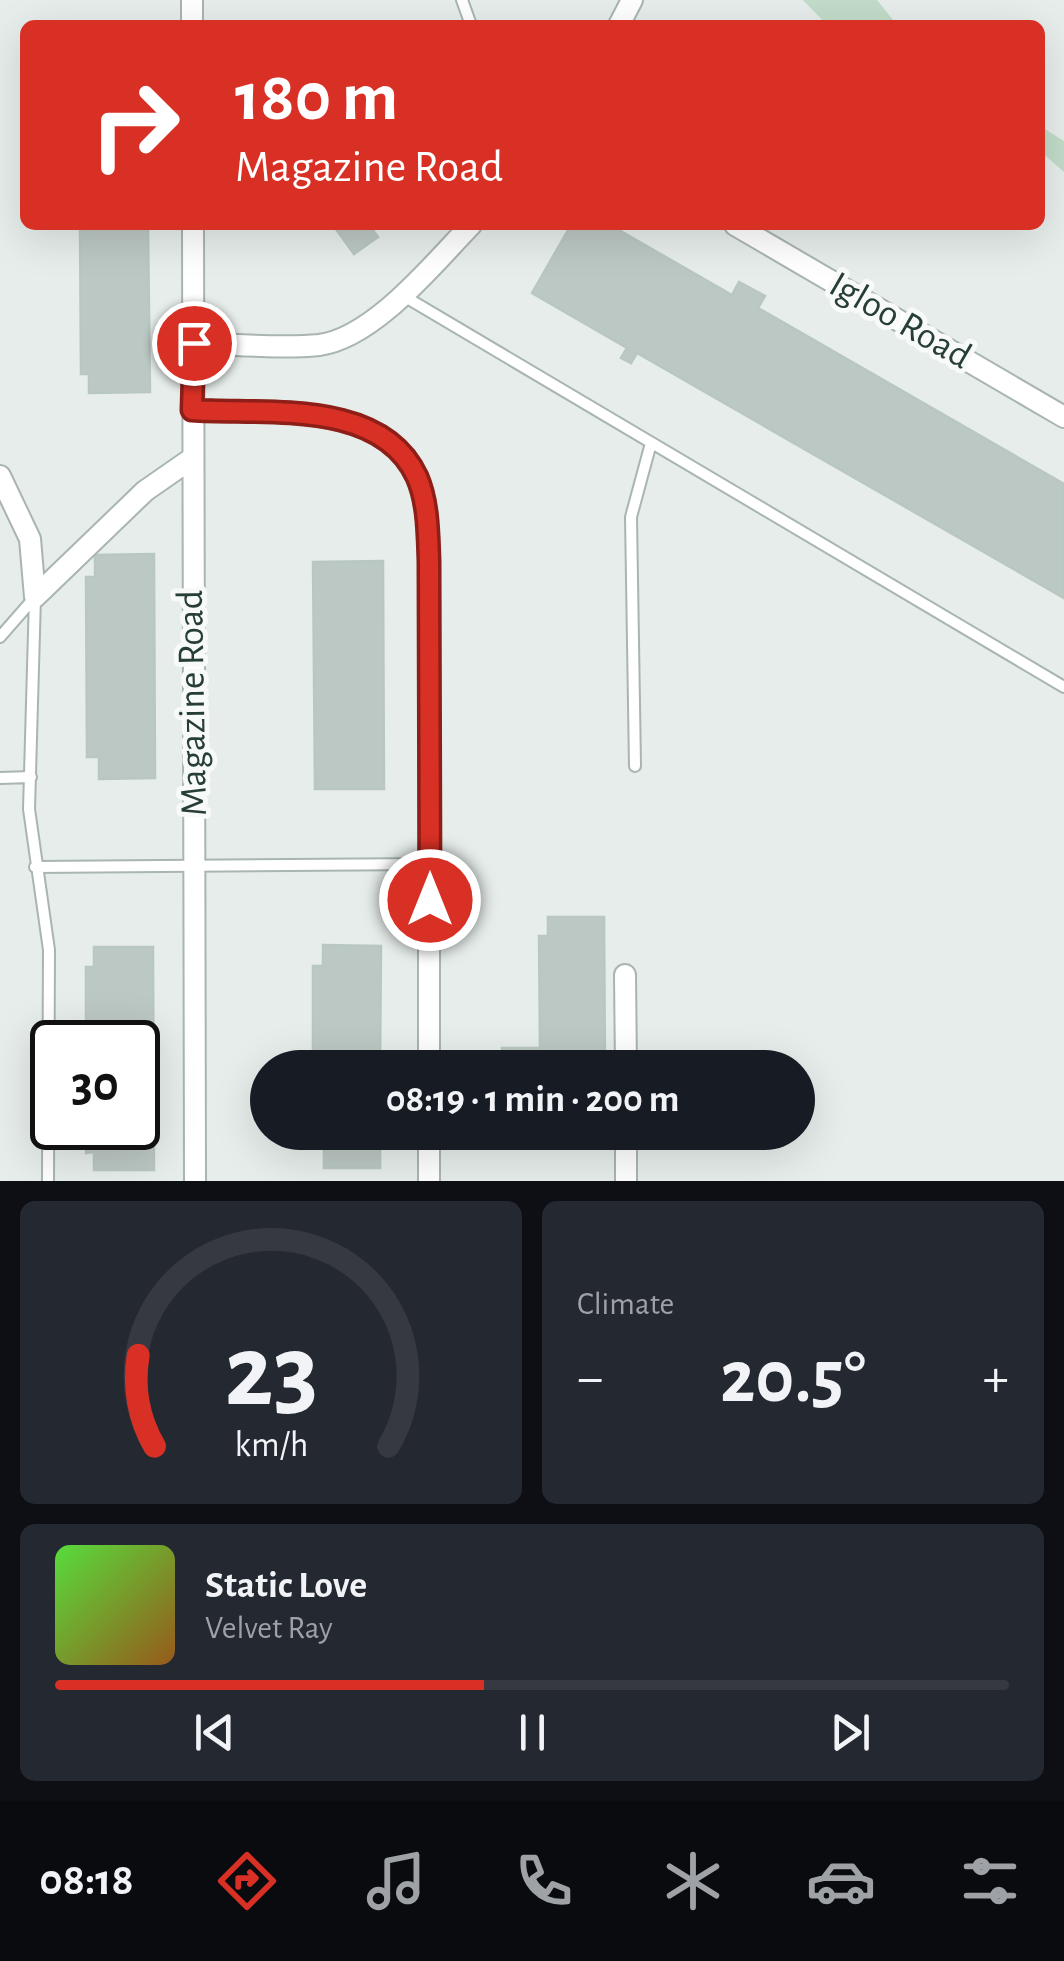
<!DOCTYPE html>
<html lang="en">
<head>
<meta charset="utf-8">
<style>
	body { margin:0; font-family:"Alegreya Sans",sans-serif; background:#242831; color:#f1f3f6; height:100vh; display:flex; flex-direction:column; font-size:38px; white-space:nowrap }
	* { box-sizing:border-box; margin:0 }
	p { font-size:32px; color:#9ea1a6 }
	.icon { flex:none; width:55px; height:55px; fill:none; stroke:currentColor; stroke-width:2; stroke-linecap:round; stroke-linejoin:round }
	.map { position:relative; height:1181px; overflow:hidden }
	.side { display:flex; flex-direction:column; gap:20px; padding:20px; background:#0d0f14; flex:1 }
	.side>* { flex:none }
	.hud { position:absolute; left:20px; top:20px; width:1025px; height:210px; border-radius:15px; box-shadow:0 10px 40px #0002; background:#d93025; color:#fff; overflow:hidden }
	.speed { position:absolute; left:30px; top:1020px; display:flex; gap:20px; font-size:50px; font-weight:700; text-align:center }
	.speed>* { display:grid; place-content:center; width:130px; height:130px; border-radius:50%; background:#171b24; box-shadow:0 10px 40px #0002; line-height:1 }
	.speed .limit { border:5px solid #111; border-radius:15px; background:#fff; color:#111 }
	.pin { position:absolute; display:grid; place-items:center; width:85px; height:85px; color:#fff; margin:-42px; border:5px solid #fff; border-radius:50%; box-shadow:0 2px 10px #0007 }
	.me { position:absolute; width:110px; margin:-55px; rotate:0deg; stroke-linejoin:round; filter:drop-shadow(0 0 8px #0008) }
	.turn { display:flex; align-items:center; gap:35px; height:210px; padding:0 50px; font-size:45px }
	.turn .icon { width:130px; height:130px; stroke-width:2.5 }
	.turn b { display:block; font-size:70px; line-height:85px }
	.big { font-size:75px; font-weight:700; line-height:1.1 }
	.side .widget { flex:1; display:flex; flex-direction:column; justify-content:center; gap:15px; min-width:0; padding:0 35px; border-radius:15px; background:#242831 }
	.side .dial { align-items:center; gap:0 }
	.dial svg { height:260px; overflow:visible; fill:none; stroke:#363941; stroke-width:7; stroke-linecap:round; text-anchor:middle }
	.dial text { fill:#f1f3f6; stroke:none }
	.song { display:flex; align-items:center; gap:30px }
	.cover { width:120px; height:120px; border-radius:15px; background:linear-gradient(135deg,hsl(110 70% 55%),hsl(30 70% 35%)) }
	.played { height:10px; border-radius:5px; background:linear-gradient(90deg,#d93025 45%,#363941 45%) }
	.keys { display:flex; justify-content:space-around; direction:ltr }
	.heat { display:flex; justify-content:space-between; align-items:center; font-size:55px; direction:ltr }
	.side .tiles { flex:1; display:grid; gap:20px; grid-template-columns:1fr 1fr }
	.widget:last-child { grid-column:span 2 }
	.trip { position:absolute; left:250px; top:1050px; width:565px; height:100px; border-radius:50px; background:#171b24; box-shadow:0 10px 40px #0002; font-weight:700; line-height:100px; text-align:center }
	.menu { display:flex; height:160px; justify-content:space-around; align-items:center; background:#090b0e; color:#9ea1a6 }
	.menu .icon { width:70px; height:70px }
	.menu .on { color:#d93025 }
	.menu b { font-size:45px; color:#f1f3f6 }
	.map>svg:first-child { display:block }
	.green { fill:#c2dcc9 }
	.building { fill:#bcc8c3; stroke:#b9c7c1; stroke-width:2.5 }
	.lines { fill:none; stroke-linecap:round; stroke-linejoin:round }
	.service-casing { stroke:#a9b5b1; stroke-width:14 }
	.minor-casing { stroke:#a9b5b1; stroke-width:24 }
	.service { stroke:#fff; stroke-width:10 }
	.minor { stroke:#fff; stroke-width:20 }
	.route-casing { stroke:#8d1f18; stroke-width:25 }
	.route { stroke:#d93025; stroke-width:18 }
	.labels { text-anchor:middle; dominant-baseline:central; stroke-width:10; stroke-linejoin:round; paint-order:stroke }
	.street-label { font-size:38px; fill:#273e37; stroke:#f7faf8 }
</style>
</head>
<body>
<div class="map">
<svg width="1064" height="1181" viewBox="0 0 1064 1181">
	<rect width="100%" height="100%" fill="#e6edea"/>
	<!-- green -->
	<path class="green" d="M803,0H877L897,25H827Z
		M1040,126L1064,141V172L1040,151Z"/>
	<!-- building -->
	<path class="building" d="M80,225H148L150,392L89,393V374H81Z
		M333,225H369L378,237L354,254Z
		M571,225H610L732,295L739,282L765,296L758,308L1064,484V598L637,353L631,363L621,358L627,348L532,293Z
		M154,554L155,778L99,779V757H87L86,577H95V555Z
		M383,561L384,789H315L313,562Z
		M548,917H604L605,1068H539V1056H502V1048H540L539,936H548Z
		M323,945L381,946L380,1068H313V966H323Z
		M94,947H153L154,1170H94V1152L86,1153V1128H138V1042H86V967H94Z
		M312,1132H380V1168H324V1148L312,1147Z
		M547,1132H605V1139L547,1140Z"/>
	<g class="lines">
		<!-- service casing -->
		<g class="service-casing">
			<path id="service" d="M462,0L471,25
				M402,295L1064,687
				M35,597L29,809L49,950L48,1181
				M0,637L35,597
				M635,766L631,517L651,443
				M0,778L31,777
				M35,867L428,864"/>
		</g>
		<!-- minor casing -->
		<g class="minor-casing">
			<path id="minor" d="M192,0V25
				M619,25L632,0
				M193,225L195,1181
				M735,225L1064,417
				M193,343C234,344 279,349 319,345C374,338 434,263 471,225
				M192,410C265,414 381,399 417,477C428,502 428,533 429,561V1068
				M0,476L30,539L35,597L145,491L191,459
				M625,975L626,1068
				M626,1132V1181
				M429,1181V1132"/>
		</g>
		<!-- service -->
		<use href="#service" class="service"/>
		<!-- minor -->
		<use href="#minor" class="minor"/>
	</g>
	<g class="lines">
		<!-- route casing -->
		<g class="route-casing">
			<path id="route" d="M194,343L192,410C265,415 381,398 417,477C428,502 428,533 429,561L430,900"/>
		</g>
		<!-- route -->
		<use href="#route" class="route"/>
	</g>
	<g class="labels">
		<!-- street labels -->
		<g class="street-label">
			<text transform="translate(900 321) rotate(30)">Igloo Road</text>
			<text transform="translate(193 703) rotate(-91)">Magazine Road</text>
		</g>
	</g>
</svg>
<div class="speed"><div class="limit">30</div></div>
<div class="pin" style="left:194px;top:343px;background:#d93025"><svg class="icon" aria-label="arrive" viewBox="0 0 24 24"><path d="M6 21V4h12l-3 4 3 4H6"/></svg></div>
<svg class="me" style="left:430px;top:900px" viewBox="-20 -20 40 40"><circle r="17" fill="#d93025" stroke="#fff" stroke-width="3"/><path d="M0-11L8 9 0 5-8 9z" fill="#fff"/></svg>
<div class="trip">08:19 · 1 min · 200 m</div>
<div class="hud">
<div class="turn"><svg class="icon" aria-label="right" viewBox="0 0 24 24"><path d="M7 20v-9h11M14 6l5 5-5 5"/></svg><div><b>180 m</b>Magazine Road</div></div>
</div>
</div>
<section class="side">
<div class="tiles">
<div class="widget dial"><svg viewBox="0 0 100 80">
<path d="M14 69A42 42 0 1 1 86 69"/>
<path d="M14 69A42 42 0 0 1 9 41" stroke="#d93025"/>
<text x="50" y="56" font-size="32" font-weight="700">23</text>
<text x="50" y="72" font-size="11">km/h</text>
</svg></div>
<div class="widget"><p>Climate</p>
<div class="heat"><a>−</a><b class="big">20.5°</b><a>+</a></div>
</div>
<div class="widget">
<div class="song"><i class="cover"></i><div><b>Static Love</b><p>Velvet Ray</p></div></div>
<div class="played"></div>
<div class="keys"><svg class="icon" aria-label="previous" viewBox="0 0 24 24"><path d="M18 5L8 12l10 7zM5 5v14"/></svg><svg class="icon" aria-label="pause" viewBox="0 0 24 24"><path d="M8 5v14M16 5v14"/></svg><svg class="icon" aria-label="next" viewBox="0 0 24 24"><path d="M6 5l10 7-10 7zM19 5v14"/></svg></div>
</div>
</div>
</section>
<nav class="menu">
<b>08:18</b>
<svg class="icon on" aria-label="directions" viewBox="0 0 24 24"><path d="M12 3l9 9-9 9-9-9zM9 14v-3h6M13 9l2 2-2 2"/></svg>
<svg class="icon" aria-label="music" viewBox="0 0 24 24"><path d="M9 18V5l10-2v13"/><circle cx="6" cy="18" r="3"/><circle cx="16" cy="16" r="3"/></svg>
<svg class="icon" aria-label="phone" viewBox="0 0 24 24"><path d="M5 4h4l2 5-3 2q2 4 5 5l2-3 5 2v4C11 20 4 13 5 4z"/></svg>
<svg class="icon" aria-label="climate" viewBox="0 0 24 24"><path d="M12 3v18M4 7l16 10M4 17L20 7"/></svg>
<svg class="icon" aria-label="car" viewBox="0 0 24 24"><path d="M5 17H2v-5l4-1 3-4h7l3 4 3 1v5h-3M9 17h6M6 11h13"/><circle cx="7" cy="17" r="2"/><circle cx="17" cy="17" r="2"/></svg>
<svg class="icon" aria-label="filters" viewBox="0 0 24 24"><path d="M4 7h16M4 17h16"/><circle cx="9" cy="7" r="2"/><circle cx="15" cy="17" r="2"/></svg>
</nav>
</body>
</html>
